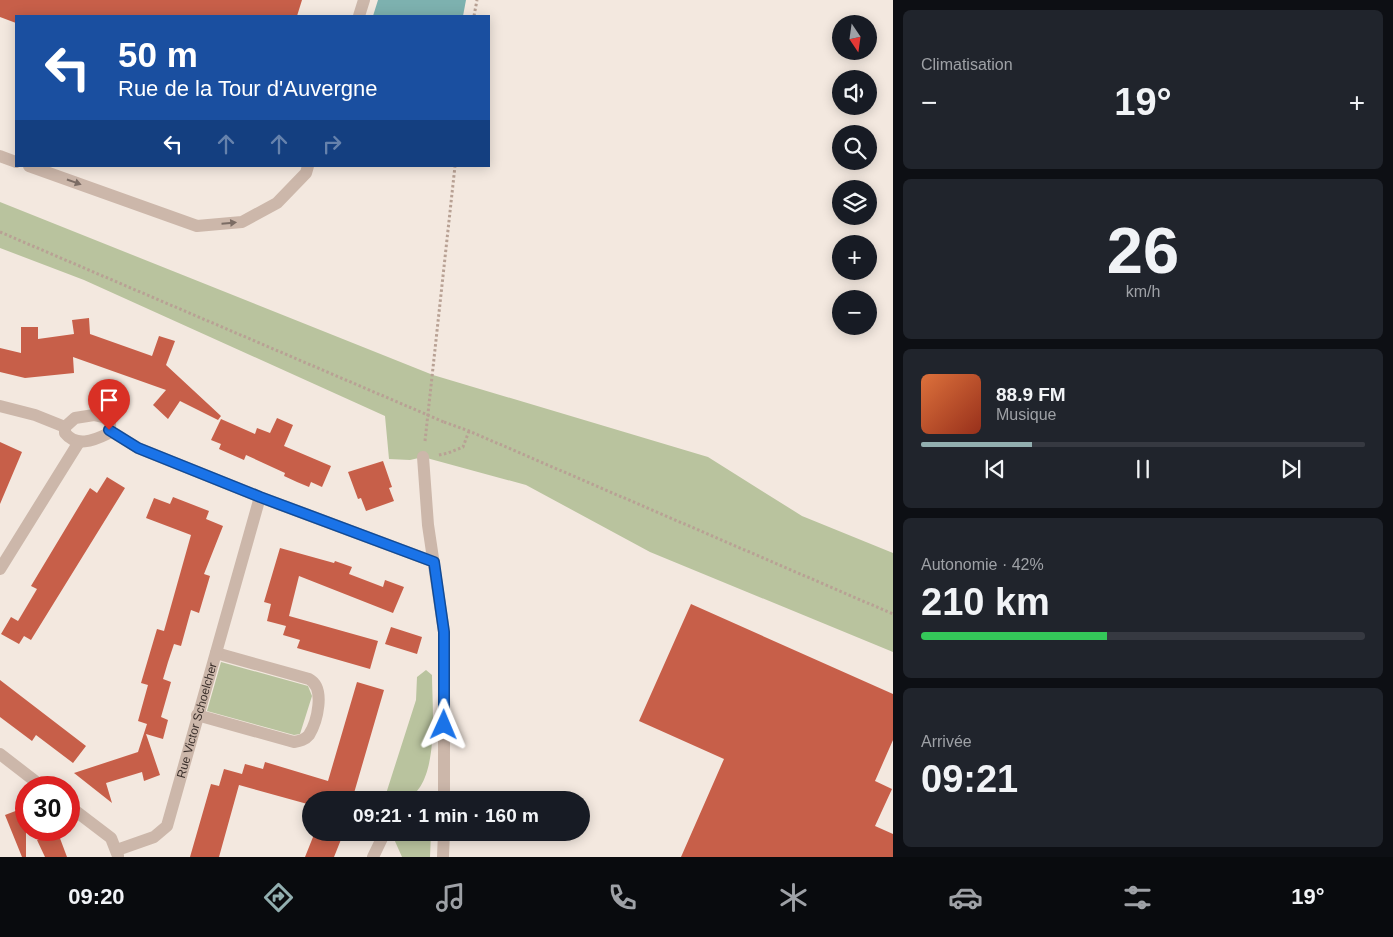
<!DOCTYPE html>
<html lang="fr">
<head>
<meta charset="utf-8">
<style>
	body { margin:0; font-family:Helvetica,sans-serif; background:#20242c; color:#f1f3f6; height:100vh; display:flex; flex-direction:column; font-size:19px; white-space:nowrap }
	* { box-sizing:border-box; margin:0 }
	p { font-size:16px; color:#9ea1a6 }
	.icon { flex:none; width:28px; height:28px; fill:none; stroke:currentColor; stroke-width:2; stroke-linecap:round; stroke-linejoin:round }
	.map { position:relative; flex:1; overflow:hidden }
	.sheet { display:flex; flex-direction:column; gap:10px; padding:10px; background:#0d0f14; width:500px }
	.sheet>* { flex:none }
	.guide { position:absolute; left:15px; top:15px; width:475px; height:152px; border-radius:0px; box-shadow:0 2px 12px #0003; background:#1a4fa0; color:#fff; overflow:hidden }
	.needle { width:32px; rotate:167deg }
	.tools { position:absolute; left:832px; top:15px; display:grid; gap:10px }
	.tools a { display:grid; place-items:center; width:45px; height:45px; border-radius:50%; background:#171b24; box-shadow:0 2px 12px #0003; font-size:25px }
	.speed { position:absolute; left:15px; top:776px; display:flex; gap:10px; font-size:25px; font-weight:700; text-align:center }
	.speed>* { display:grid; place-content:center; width:65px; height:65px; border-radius:50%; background:#171b24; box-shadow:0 2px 12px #0003; line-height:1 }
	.speed .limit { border:8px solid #d22; background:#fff; color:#111 }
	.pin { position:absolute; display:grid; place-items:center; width:42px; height:42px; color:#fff; margin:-51px -21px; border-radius:50% 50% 50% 0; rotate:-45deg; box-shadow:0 0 5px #0007 }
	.pin .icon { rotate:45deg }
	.me { position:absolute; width:55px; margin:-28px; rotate:1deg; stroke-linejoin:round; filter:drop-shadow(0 0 4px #0008) }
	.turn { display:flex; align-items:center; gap:18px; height:105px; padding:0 20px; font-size:22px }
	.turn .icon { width:65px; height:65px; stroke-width:2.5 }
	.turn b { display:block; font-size:35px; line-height:42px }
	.lanes { display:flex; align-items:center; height:48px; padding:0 20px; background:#0003; justify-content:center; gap:25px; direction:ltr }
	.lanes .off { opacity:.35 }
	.big { font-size:38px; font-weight:600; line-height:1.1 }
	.sheet .tile { flex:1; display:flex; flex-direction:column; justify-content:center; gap:8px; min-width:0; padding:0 18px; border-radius:8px; background:#20242c }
	.sheet .dial { align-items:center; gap:0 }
	.dial b { font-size:65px; line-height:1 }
	.song { display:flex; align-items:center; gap:15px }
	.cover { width:60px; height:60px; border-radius:8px; background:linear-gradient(135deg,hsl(20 70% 55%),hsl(10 70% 35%)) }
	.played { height:5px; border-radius:2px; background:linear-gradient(90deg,#92afb0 25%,#363941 25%) }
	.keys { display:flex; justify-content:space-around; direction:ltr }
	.heat { display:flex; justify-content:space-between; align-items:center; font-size:28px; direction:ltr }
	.charge { height:8px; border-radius:4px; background:linear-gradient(90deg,#34c759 42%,#363941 0) }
	.trip { position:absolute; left:302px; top:791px; width:288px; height:50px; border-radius:25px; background:#171b24; box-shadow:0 2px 12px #0003; font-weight:600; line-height:50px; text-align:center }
	.tabs { display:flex; height:80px; justify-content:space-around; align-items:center; background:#090b0e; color:#9ea1a6 }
	.tabs .icon { width:35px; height:35px }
	.tabs .active { color:#92afb0 }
	.tabs b { font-size:22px; color:#f1f3f6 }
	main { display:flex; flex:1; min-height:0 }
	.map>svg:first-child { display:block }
	.green { fill:#b9c39e }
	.water { fill:#7db1af }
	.building { fill:#c75f49 }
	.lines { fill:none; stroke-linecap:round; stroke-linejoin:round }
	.path { stroke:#b8a194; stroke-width:3; stroke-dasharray:2.5 2.5; stroke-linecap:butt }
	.minor { stroke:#ccb7aa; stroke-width:12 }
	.path-bridge { stroke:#b8a194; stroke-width:3; stroke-dasharray:2.5 2.5; stroke-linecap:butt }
	.oneway { fill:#7b6c64 }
	.route-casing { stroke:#114b97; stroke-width:12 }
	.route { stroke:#1a73e8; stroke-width:9 }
	.labels { text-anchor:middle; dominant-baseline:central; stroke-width:5; stroke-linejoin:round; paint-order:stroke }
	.street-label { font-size:12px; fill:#392e2a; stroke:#faf3ec }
</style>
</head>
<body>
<main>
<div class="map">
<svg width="893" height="857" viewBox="0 0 893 857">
	<rect width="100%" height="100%" fill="#f3e8df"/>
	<!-- green -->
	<path class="green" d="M0,202L433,375L708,457L802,516L893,553V652L650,552L526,485L423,457L410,460L389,459L385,416L84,280L0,248Z
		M221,662L308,686L312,696L300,734L294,735L207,711Z
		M426,670L432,675C432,705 441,788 404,800C399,802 390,800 384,800L416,700L417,677Z
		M398,832L431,833L430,857H402L394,839Z"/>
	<!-- water -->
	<path class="water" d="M378,0H466L463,16H373Z"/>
	<!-- building -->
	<path class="building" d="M0,0H302L297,16H16V23L0,17Z
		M89,318L90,334L152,356L159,336L175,341L166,365L221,416L218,420L180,401L168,419L153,405L166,390L73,357L74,373L25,378L0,372V348L21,353V327H38V339L74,334L72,320Z
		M277,418L293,425L284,446L331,466L322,487L311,482L309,487L297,482L284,476L285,473L246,455L244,460L219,449L221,444L211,440L221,419L255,434L257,428L270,433Z
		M0,442L22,452L0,504Z
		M383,461L392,487L389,488L394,501L366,511L361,498L358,499L348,472Z
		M107,477L125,488L31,640L24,636L19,644L1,634L11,617L18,621L37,589L31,586L90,488L97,493Z
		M173,497L209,511L206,519L223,526L204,574L210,576L199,613L191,610L181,646L174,644L168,662L163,679L171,682L161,717L168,720L163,739L146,734L160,775L144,781L142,772L106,783L112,803L74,773L138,752L147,724L138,721L148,685L141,683L157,629L164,631L191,535L146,518L154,498L170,504Z
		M280,548L334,563L335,561L352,567L349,574L383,587L385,580L404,587L393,613L299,576L289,616L378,641L370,669L297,648L300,640L283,635L286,626L267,621L271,604L264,602Z
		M691,604L893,694V740L875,781L892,789L875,826L893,834V857H681L724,759L639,721Z
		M391,627L422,637L417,654L385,644Z
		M0,680L86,746L73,763L36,735L32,741L0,717Z
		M357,682L384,690L352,800H311V805L239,785L219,857H190L211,784L219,786L224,769L242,774L245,764L263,769L265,762L328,781Z
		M26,807V857H22L5,815Z
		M315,832H344L334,857H305Z
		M58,833L67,857H45L37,840Z"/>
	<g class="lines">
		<!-- path -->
		<path class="path" d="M474,16L477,0
			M0,232L409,407
			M444,422L469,431L893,614
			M425,441L455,166
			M439,455L448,453L463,447L469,431"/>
		<!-- minor -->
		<g class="minor">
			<path d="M359,16L364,0"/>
			<path d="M0,156L16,162"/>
			<path d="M29,166L197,226L242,222L277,203L306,173L308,166"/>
			<path d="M0,406L35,415L65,427"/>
			<path d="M94,415C106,417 115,421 107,434C93,441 76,447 65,433V427L75,418Z"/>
			<path d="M109,430L138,448L260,497L434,562"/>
			<path d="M423,457L428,525L444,632V800"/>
			<path d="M0,569L79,442"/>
			<path d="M197,715L294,742C300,741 305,740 309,735C317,722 326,688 309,679L216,653"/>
			<path d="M0,754L44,788"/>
			<path d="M69,806L111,838L118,856"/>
			<path id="s1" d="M117,850L154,837L167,826L260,497"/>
			<path d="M373,857L385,832"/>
			<path d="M443,857L444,832"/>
		</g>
		<!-- path-bridge -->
		<path class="path-bridge" d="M409,407L444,422"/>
	</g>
	<!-- one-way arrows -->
	<defs><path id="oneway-solid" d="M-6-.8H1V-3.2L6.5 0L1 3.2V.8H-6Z" transform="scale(1.25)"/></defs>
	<g class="oneway">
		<use href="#oneway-solid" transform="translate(74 182) rotate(19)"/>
		<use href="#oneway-solid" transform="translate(229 223) rotate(-5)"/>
	</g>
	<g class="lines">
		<!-- route casing -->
		<g class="route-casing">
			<path id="route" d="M109,430L138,448L260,497L434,562L444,632V725"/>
		</g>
		<!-- route -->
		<use href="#route" class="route"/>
	</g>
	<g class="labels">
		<!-- street labels -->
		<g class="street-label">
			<text stroke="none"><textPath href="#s1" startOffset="166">Rue Victor Schoelcher</textPath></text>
		</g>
	</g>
</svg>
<div class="tools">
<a><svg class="needle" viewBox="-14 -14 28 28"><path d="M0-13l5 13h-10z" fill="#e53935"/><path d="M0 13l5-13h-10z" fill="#9ea1a6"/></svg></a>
<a><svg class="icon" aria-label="sound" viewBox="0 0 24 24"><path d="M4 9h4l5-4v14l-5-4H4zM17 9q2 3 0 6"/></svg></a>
<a><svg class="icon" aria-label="search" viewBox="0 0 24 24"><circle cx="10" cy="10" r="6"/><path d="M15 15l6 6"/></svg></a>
<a><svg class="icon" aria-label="layers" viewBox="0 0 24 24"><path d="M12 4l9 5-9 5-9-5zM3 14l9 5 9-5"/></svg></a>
<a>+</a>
<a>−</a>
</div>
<div class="speed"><div class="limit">30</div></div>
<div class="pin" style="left:109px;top:430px;background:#d93025"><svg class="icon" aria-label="arrive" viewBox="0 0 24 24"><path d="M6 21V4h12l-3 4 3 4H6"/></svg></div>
<svg class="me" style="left:444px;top:725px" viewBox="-20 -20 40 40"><path d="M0-17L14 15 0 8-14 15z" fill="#1a73e8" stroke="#fff" stroke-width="4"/></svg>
<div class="trip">09:21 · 1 min · 160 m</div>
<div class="guide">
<div class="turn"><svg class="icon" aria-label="left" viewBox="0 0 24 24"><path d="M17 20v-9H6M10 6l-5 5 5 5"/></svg><div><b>50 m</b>Rue de la Tour d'Auvergne</div></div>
<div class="lanes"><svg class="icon" aria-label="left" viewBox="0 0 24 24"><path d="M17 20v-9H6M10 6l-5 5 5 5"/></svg><svg class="icon off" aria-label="ahead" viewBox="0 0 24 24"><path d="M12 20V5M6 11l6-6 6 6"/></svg><svg class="icon off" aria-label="ahead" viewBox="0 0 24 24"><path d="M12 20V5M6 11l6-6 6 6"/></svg><svg class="icon off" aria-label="right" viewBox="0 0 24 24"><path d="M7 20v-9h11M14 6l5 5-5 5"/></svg></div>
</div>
</div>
<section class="sheet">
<div class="tile"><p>Climatisation</p>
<div class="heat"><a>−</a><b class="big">19°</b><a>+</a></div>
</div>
<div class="tile dial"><b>26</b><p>km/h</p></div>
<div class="tile">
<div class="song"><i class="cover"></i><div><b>88.9 FM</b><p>Musique</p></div></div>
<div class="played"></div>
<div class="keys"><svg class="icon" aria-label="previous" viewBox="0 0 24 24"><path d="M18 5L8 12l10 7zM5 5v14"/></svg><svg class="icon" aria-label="pause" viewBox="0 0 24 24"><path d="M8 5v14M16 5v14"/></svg><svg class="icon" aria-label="next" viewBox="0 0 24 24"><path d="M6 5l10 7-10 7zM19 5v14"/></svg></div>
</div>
<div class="tile"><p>Autonomie · 42%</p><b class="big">210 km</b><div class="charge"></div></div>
<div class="tile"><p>Arrivée</p><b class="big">09:21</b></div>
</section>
</main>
<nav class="tabs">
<b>09:20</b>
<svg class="icon active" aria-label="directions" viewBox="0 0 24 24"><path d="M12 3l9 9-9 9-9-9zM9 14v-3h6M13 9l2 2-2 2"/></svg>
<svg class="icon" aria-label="music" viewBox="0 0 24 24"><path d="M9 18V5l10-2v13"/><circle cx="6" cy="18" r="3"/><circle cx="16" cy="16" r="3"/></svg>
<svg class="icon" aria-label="phone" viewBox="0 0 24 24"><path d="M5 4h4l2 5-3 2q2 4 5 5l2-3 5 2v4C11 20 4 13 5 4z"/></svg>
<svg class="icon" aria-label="climate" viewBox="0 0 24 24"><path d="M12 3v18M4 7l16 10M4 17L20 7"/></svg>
<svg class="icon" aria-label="car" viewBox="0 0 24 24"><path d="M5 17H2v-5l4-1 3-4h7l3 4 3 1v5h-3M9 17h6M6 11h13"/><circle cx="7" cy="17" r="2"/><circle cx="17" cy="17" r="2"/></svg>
<svg class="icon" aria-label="filters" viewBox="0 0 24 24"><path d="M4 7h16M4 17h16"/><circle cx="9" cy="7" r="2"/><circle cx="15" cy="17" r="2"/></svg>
<b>19°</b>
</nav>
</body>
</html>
